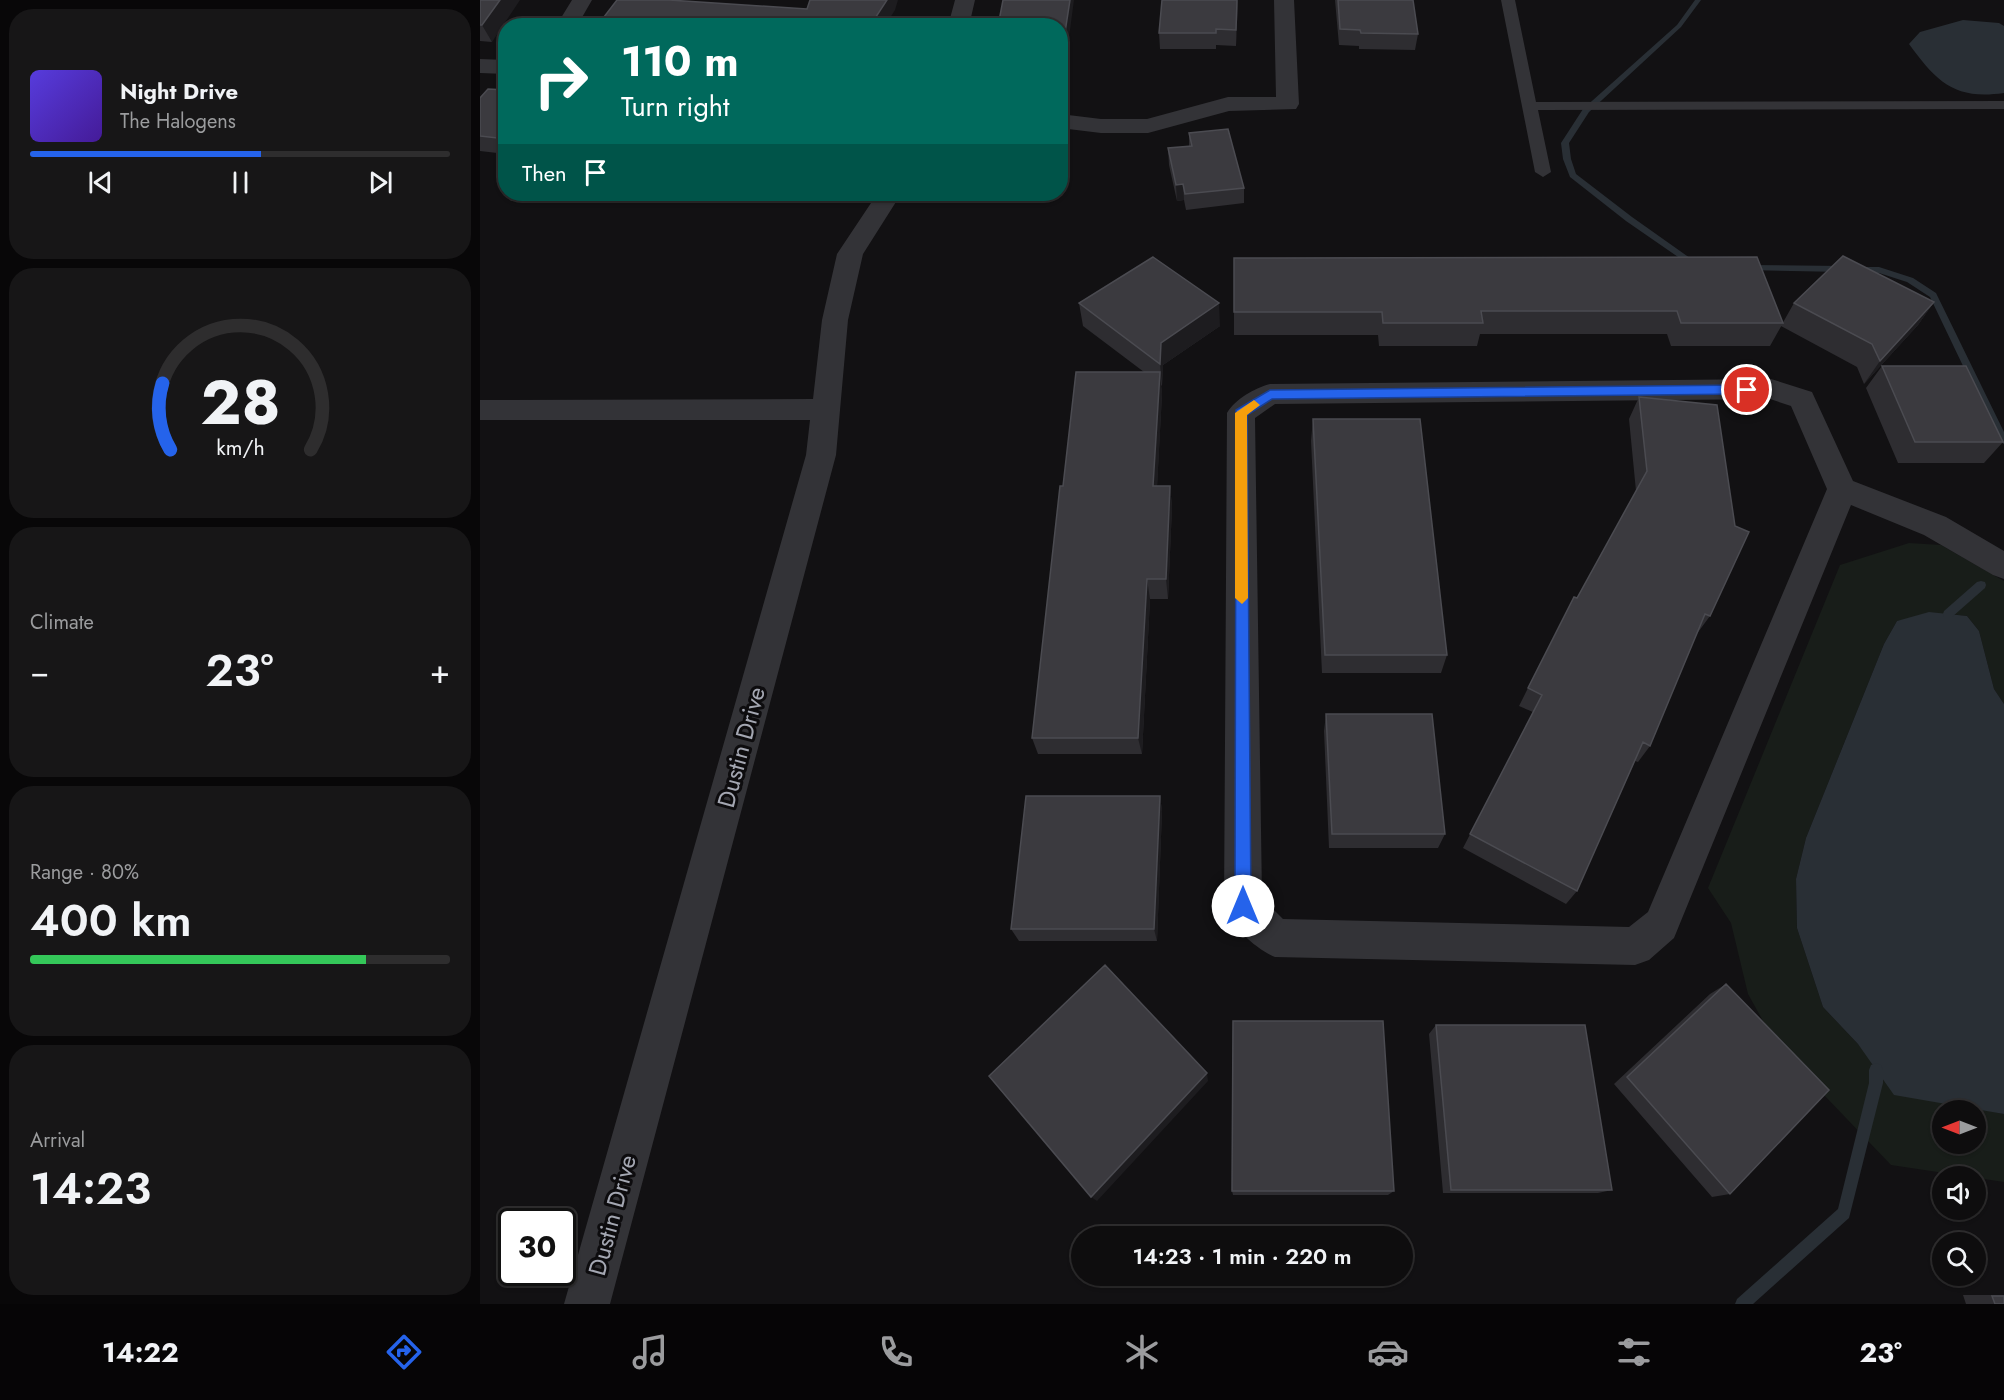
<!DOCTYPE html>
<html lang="en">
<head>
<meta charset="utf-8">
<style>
	body { margin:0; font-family:Jost,sans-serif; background:#171617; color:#f1f3f6; height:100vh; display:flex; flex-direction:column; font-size:22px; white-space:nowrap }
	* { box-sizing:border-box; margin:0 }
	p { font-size:20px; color:#9b9c9e }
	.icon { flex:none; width:33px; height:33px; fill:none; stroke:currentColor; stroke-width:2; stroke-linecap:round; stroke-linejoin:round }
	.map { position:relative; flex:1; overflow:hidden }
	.side { display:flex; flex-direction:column; gap:9px; padding:9px; background:#080708; width:480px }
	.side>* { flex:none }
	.guide { position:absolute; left:18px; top:18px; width:570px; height:183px; border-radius:24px; box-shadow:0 2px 4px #0004,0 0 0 2px #2e2d2e; background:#00695c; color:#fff; overflow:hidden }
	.needle { width:39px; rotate:270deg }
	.controls { position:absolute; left:1452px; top:1100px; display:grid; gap:12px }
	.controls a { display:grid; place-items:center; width:54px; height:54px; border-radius:50%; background:#0e0d0e; box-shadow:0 2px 4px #0004,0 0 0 2px #2e2d2e; font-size:30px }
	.speed { position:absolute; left:18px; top:1208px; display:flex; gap:12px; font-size:30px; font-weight:700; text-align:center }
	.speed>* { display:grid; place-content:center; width:78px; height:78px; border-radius:50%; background:#0e0d0e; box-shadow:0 2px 4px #0004,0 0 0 2px #2e2d2e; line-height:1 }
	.speed .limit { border:3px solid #111; border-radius:9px; background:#fff; color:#111 }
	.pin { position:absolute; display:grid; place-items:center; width:51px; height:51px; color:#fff; margin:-26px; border:3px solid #fff; border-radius:50%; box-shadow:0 2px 6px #0007 }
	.me { position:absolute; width:66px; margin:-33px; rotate:0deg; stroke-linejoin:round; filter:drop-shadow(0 0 4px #0008) }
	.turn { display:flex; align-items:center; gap:21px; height:126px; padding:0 24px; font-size:27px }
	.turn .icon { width:78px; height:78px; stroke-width:2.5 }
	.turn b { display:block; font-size:42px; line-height:51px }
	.then { display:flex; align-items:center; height:57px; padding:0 24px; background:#0003; gap:12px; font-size:22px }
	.big { font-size:45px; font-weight:600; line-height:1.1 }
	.side .tile { flex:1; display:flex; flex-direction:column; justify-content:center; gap:9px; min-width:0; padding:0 21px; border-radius:24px; background:#171617 }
	.side .dial { align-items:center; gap:0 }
	.dial svg { height:156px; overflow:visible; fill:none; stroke:#2e2d2e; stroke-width:7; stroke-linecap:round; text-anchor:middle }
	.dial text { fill:#f1f3f6; stroke:none }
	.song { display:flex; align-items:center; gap:18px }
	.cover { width:72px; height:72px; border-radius:9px; background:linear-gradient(135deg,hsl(250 70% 55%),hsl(260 70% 35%)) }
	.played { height:6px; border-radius:3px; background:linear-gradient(90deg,#2563eb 55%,#2e2d2e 55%) }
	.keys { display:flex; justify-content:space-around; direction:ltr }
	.heat { display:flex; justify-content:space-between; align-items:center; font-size:33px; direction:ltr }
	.charge { height:9px; border-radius:4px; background:linear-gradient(90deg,#34c759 80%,#2e2d2e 0) }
	.trip { position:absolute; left:591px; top:1226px; width:342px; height:60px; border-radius:30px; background:#0e0d0e; box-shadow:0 2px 4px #0004,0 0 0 2px #2e2d2e; font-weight:600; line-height:60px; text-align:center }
	.tabs { display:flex; height:96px; justify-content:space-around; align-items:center; background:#060506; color:#9b9c9e }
	.tabs .icon { width:42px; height:42px }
	.tabs .on { color:#2563eb }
	.tabs b { font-size:27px; color:#f1f3f6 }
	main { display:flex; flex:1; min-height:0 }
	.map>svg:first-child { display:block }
	.green { fill:#181d19; fill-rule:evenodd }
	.water { fill:#292f35 }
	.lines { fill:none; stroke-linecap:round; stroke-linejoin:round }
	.stream { fill:#292f35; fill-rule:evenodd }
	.service { fill:#333337; fill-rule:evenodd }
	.minor { fill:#333337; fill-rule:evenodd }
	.wall { fill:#2e2d31 }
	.shaded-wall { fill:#1d1c1f }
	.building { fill:#3b3a3f; stroke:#4b4b51; stroke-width:1.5 }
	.route { fill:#2563eb; stroke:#184099; stroke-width:1.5 }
	.slow { fill:#f59e0b }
	.labels { text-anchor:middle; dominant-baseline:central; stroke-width:6; stroke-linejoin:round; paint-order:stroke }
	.street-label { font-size:24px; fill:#a4a7b2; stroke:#0d0c0e }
</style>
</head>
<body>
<main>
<section class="side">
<div class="tile">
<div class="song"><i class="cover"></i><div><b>Night Drive</b><p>The Halogens</p></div></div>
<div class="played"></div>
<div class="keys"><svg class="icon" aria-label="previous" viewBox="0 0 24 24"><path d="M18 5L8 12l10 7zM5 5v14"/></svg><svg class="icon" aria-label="pause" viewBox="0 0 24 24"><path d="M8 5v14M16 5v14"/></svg><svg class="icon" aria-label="next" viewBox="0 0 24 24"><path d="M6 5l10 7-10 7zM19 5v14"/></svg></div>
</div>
<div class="tile dial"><svg viewBox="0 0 100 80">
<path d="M14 69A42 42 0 1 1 86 69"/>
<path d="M14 69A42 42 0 0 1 10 35" stroke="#2563eb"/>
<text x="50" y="56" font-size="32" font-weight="700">28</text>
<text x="50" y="72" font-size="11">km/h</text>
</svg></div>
<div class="tile"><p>Climate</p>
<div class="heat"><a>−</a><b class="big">23°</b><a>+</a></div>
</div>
<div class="tile"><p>Range · 80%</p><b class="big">400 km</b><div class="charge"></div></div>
<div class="tile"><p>Arrival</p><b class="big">14:23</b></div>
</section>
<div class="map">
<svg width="1524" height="1304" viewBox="0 0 1524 1304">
	<rect width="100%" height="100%" fill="#121113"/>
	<!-- green -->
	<path class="green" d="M1429,543L1461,545L1524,581V704L1514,689L1499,631L1487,616L1468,614L1417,621L1404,644L1326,838L1316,879L1317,928L1343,1007L1378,1044L1510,1111L1524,1114V1182L1411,1165L1297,1046L1268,994L1251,923L1228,888L1360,565ZM1462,1110H1496V1143H1462Z"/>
	<!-- water -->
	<path class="water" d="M1483,20L1519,23L1524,26V93C1474,100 1457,82 1429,44L1440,32Z
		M1449,612L1487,616L1499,631L1514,689L1524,704V1114L1414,1095L1378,1044L1343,1007L1317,928L1316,879L1326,838L1404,644L1417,621Z"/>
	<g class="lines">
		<!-- stream -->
		<path class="stream" d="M1215,0H1221L1201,27L1109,112L1089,143L1091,159L1096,174L1152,217L1217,263V267L1214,268L1146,221L1090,177L1083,159L1081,143L1103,109L1197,25Z
			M1268,265L1363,266L1367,269L1363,272L1265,270V266Z
			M1379,267H1399L1433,278L1456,293L1524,432V444L1519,441L1450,297L1427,282L1399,273L1376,272V268Z
			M1501,581L1505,582L1506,585L1505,588L1472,617H1464L1463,614L1464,611L1497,582Z
			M1396,1063L1401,1065L1403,1070V1083L1369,1218L1273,1304H1255L1257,1299L1358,1209L1389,1083V1070L1391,1065Z"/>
		<!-- service -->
		<path class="service" d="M1021,0H1035L1056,102L1524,101V109L1058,110L1071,172L1063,177L1055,172Z"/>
		<!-- minor -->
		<path class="minor" d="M92,0H112L97,26H76Z
			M475,0H495L489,26H468Z
			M794,0H814L819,104L816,109L749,111L668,133H621L580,128V114L621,119H667L748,97H796Z
			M0,59L26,60V74L0,73Z
			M397,194H421L383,254L368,320L356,455L130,1304H84L326,455L330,420H0V400L333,399L342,320L357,254Z
			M1291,379L1332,392L1373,481L1466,517L1524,551V579L1513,575L1444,535L1371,505L1194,938L1169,960L1155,965L795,957C774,948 753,927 744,906L747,413C755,399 775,388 790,384ZM1290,399L1311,406L1347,489L1168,912L1149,927L803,919L782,898L775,418L795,404Z"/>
	</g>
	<!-- wall -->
	<path class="wall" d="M0,0L12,42L0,41Z
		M758,0L756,46L736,45V49H680L679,33Z
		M855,0H933L938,34L935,50L879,49V46L859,45Z
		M26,90V154L0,151V98Z
		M709,133L764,188V203L706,210L704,200L697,201L689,165L688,148L709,146Z
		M487,194H542L540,200L487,196Z
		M754,258L1303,323L1290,346H1191L1187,334H1000L997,346H899L898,335H754Z
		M1454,302L1438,325L1384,384L1377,367L1301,326L1314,303Z
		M599,303L740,326L683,365L682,386L681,385L682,394L677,486H690L692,507L688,599H670L662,754H558L552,738L583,486L664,372L603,326Z
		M1402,366L1523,442L1504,463H1418L1386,388Z
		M1159,397L1230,616L1216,635L1170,746L1158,762L1155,761L1097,891L1086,904L983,848L1053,712L1039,706L1048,688L1156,491L1149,419Z
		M833,419L967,655L961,673H842L831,441Z
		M846,714L965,834L958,848H849L844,731Z
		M680,796L682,811L677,941H539L531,929Z
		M1246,984L1250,1194L1232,1197L1134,1084L1230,994Z
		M956,1025L1132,1190L1118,1193H963L949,1034Z
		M752,1191H914L908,1195H753Z
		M1483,1295H1524V1304H1486Z"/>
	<!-- shaded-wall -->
	<path class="shaded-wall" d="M20,0H40L12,42L2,25Z
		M407,0H418L415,10L405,26H390Z
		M590,0H594L582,90L580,83V65Z
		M757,0H758L756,46V30Z
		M703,184L704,200L697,201L696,185Z
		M538,194H542L540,200Z
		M1454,302L1438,325L1384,384L1400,361Z
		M739,303L740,326L683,365L682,386L680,364L681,343Z
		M680,372L682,394L676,507L673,486Z
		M690,486L692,507L688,599L686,579Z
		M667,579L670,599L662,754L658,738Z
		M680,796L682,811L677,941L674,929Z
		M727,1073L728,1081L617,1201L611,1197Z"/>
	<!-- building -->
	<path class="building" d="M0,0H20L2,25H0Z
		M137,0H189L327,9L330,0H407L390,26H117Z
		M523,0H590L580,65V26H518Z
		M682,0H757L756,30L736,29V33H679Z
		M858,0H933L938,34L881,33L880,30L860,29Z
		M8,89L26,90V139L0,136V98Z
		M748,129L764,188L705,194L703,184L696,185L688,148L712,146L709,133Z
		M1363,256L1454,302L1400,361L1392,344L1314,303Z
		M673,257L739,303L681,343L680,364L599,303Z
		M1277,257L1303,323H1201L1197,311H1001L1003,323H903L902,312H754V258Z
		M1402,366H1486L1523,442H1435Z
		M596,372H680L673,486H690L686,579H667L658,738H552L580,486H583Z
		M1159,397L1237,405L1255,526L1269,532L1230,616L1225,614L1170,746L1163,742L1097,891L990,834L1062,695L1048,688L1094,597L1097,598L1167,471Z
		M833,419H940L967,655H845Z
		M846,714H952L965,834H852Z
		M546,796H680L674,929H531Z
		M625,965L727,1073L611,1197L509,1076Z
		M1246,984L1349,1090L1250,1194L1147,1077Z
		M753,1021H903L914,1191H752Z
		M956,1025H1105L1132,1190H971Z
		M1512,1296H1524V1304H1515Z"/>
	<!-- route -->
	<path class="route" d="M1267,385L1273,390L1267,394L792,399L767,415L771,906L768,911L763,913L757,911L755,906L756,410L790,390Z"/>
	<!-- slow -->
	<path class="slow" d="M774,400L780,405L767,415L768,598L762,604L755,598V413Z"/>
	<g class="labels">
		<!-- street labels -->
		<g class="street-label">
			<text transform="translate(261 747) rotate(-75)">Dustin Drive</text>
			<text transform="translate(132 1215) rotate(-75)">Dustin Drive</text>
		</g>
	</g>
</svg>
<div class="controls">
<a><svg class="needle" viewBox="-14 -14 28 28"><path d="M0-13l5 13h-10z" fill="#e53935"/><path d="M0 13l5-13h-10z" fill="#9b9c9e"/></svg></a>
<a><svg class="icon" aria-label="sound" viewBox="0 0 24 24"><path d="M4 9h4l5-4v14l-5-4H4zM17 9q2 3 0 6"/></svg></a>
<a><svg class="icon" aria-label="search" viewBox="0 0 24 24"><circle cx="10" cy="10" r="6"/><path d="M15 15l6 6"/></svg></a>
</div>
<div class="speed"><div class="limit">30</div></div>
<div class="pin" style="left:1267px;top:390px;background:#d93025"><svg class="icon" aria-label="arrive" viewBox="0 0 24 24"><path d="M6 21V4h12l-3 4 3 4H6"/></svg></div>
<svg class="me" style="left:763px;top:906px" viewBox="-20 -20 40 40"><circle r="19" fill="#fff"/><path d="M0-13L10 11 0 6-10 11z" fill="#2563eb"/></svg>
<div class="trip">14:23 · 1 min · 220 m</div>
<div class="guide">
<div class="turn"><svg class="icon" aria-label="right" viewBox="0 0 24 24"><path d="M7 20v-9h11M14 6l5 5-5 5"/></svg><div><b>110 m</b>Turn right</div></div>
<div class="then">Then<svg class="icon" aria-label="arrive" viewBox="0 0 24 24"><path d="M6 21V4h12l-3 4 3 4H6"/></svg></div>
</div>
</div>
</main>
<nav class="tabs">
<b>14:22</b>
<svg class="icon on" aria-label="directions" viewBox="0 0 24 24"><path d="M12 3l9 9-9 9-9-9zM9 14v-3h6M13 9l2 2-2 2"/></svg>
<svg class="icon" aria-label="music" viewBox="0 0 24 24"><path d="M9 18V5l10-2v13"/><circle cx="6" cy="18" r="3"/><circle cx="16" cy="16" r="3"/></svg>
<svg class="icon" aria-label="phone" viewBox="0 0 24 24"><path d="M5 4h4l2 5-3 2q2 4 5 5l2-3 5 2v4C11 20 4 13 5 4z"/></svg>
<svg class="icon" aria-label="climate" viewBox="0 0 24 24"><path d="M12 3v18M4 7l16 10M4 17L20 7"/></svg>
<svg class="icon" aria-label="car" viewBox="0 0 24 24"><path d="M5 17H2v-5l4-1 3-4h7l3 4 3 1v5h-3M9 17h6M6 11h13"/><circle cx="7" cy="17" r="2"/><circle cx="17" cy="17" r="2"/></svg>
<svg class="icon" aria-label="filters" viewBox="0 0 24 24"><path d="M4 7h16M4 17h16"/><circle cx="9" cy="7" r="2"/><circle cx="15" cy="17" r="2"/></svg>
<b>23°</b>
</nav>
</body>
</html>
